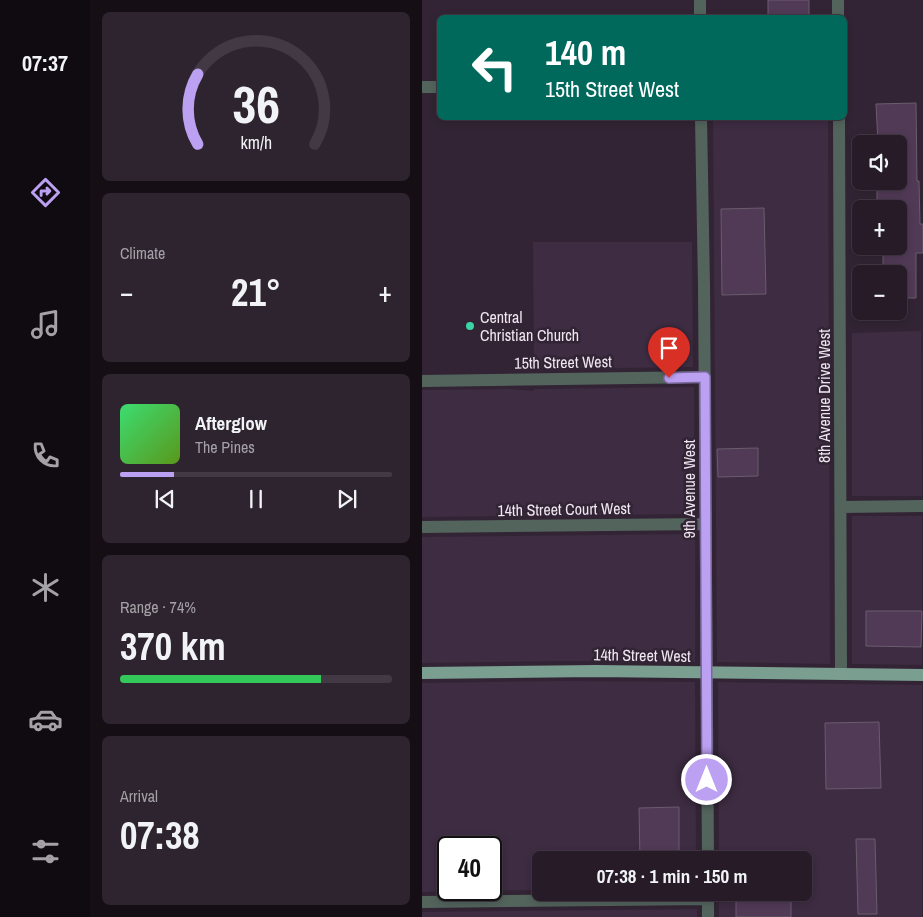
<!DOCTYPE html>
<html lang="en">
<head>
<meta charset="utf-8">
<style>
	body { margin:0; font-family:"Archivo Narrow",sans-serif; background:#2e242f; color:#f1f3f6; height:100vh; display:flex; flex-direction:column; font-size:19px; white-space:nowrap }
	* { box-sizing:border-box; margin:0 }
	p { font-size:16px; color:#a4a1a7 }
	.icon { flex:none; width:28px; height:28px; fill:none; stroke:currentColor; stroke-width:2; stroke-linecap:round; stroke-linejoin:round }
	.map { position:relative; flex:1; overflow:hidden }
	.sheet { display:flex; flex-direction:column; gap:12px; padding:12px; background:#150f15; width:332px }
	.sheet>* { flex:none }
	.hud { position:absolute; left:15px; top:15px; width:410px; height:105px; border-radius:8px; box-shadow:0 2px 8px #0003,0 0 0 1px #423944; background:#00695c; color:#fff; overflow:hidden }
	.controls { position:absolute; left:430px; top:135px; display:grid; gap:10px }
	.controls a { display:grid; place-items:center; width:55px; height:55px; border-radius:8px; background:#261b27; box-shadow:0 2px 8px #0003,0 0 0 1px #423944; font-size:25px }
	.speed { position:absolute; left:15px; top:836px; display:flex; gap:10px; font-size:25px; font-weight:700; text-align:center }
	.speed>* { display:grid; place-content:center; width:65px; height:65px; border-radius:50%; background:#261b27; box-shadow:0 2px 8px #0003,0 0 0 1px #423944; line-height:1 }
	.speed .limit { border:2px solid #111; border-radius:8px; background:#fff; color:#111 }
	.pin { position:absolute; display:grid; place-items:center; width:42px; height:42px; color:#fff; margin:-51px -21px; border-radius:50% 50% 50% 0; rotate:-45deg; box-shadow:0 0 5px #0007 }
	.pin .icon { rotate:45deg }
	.me { position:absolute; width:55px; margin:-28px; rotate:0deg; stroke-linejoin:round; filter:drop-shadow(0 0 4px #0008) }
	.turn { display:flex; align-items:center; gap:18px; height:105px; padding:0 25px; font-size:22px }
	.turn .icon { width:65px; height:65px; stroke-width:2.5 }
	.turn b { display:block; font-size:35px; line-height:42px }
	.big { font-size:38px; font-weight:700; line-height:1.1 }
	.sheet .card { flex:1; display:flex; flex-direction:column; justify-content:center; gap:8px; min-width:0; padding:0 18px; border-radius:8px; background:#2e242f }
	.sheet .dial { align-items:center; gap:0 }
	.dial svg { height:130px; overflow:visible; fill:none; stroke:#423944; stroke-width:7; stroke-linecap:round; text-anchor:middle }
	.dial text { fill:#f1f3f6; stroke:none }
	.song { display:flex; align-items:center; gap:15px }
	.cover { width:60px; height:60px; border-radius:8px; background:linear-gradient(135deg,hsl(140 70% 55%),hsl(90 70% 35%)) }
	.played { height:5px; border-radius:2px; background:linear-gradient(90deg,#bca0f2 20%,#423944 20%) }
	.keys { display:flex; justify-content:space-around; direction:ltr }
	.heat { display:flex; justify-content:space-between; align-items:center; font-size:28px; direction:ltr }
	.charge { height:8px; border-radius:4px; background:linear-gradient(90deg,#34c759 74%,#423944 0) }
	.trip { position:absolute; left:110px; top:851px; width:280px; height:50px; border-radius:8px; background:#261b27; box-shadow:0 2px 8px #0003,0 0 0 1px #423944; font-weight:700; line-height:50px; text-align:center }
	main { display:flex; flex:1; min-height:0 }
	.tabs { display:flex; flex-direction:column; width:90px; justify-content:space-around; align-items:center; background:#0f0b10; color:#a4a1a7 }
	.tabs .icon { width:35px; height:35px }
	.tabs .current { color:#bca0f2 }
	.tabs b { font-size:22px; color:#f1f3f6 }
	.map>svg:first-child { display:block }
	.built { fill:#3e2c42; fill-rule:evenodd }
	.building { fill:#513a56; stroke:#6b5c6e }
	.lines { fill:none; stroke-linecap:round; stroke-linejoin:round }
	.minor { stroke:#53645d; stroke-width:12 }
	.major { stroke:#7a9e8f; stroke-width:12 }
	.route-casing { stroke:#7a689d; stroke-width:12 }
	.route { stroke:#bca0f2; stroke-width:9 }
	.poi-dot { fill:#3bd4a4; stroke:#322434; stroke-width:2 }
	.labels { text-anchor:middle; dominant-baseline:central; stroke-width:5; stroke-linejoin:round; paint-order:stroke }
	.poi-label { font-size:16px; fill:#efe6f1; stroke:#322434; text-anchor:start }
	.street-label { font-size:16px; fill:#efe6f1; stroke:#322434 }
</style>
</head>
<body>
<main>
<nav class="tabs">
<b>07:37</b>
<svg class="icon current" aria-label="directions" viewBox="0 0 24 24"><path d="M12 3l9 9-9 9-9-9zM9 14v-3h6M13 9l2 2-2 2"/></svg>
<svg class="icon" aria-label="music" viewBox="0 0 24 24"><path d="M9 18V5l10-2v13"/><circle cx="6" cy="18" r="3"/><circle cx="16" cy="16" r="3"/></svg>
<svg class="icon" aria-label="phone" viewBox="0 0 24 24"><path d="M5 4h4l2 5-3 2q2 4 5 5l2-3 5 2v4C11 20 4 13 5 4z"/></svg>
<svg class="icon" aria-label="climate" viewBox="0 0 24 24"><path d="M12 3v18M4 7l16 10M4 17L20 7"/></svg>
<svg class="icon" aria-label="car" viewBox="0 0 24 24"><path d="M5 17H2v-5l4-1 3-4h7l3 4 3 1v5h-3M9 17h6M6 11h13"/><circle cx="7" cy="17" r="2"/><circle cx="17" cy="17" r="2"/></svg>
<svg class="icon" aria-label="filters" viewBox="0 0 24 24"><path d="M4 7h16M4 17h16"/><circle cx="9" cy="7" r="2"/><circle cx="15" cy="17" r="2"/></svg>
</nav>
<section class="sheet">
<div class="card dial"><svg viewBox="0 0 100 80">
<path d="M14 69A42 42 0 1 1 86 69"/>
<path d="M14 69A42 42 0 0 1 14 26" stroke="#bca0f2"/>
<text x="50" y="56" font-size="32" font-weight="700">36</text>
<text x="50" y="72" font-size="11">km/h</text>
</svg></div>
<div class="card"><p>Climate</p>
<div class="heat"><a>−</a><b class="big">21°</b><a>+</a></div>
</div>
<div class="card">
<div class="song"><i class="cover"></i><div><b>Afterglow</b><p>The Pines</p></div></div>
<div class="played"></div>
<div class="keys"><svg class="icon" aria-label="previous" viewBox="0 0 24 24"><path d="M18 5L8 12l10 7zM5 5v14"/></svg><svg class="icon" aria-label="pause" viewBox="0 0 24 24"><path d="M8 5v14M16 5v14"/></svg><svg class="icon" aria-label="next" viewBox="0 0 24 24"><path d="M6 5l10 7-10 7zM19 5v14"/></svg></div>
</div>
<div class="card"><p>Range · 74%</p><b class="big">370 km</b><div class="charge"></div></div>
<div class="card"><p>Arrival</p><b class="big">07:38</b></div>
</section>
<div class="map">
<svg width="501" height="917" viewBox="0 0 501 917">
	<rect width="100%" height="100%" fill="#322434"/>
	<!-- built -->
	<path class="built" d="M291,118H406L408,664L295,662Z
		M111,242H270L271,367L112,369Z
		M499,331L500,496H430V333Z
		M272,387V514L0,517V390L88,389L112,391V389Z
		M430,516H500V665L430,664Z
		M273,534V662L140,661L0,663V537Z
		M140,681L273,682L274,860H119V890L0,892V683ZM26,848H69V890H26Z
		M296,682L500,685V917H297V893L381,892V860H297Z
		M275,909V917H0V912Z"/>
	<!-- building -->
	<path class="building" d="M346,0H387V16H346Z
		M494,103L495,181H497L498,224H501V253H494V298H476V274H461V246H476V202L455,203V182H476V144H456L454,104Z
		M342,208L344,294L300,295L299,209Z
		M336,448V476L296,477L295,449Z
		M444,611H500L499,647L444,646Z
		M457,722L459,788L404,789L403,723Z
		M257,807V860H218L217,808Z
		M434,839H453L455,914H436Z
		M314,892H369V917H314Z"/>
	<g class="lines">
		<!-- minor -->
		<path class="minor" d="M278,0V18
			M416,0V18
			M0,87H18
			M279,118L282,286L286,860
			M417,118L419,674
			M0,381L283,377
			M419,507L501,506
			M0,527L284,524
			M286,892V917
			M0,902L286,899"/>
		<!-- major -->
		<path class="major" d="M0,673L174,671L501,675"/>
	</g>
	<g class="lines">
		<!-- route casing -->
		<g class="route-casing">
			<path id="route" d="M247,378L283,377L285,780"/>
		</g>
		<!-- route -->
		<use href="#route" class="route"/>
	</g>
	<!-- markers -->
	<circle class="poi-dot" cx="48" cy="326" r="5"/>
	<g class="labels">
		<!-- poi labels -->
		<g class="poi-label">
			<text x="58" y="317">Central<tspan x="58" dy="18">Christian Church</tspan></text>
		</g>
		<!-- street labels -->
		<g class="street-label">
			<text transform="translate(141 362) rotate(-1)">15th Street West</text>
			<text transform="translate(402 396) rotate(-90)">8th Avenue Drive West</text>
			<text transform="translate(267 489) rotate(-90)">9th Avenue West</text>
			<text transform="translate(142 509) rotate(-1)">14th Street Court West</text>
			<text transform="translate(220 655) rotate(1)">14th Street West</text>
		</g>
	</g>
</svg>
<div class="controls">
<a><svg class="icon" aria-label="sound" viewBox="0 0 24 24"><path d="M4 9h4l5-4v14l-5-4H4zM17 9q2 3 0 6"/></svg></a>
<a>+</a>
<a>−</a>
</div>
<div class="speed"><div class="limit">40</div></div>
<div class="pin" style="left:247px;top:378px;background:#d93025"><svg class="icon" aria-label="arrive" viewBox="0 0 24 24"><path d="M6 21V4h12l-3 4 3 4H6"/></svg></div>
<svg class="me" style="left:285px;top:780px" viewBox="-20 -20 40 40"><circle r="17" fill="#bca0f2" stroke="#fff" stroke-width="3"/><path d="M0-11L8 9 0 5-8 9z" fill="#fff"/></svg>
<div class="trip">07:38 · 1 min · 150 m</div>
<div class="hud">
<div class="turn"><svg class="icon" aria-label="left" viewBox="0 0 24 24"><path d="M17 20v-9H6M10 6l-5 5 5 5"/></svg><div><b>140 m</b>15th Street West</div></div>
</div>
</div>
</main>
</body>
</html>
